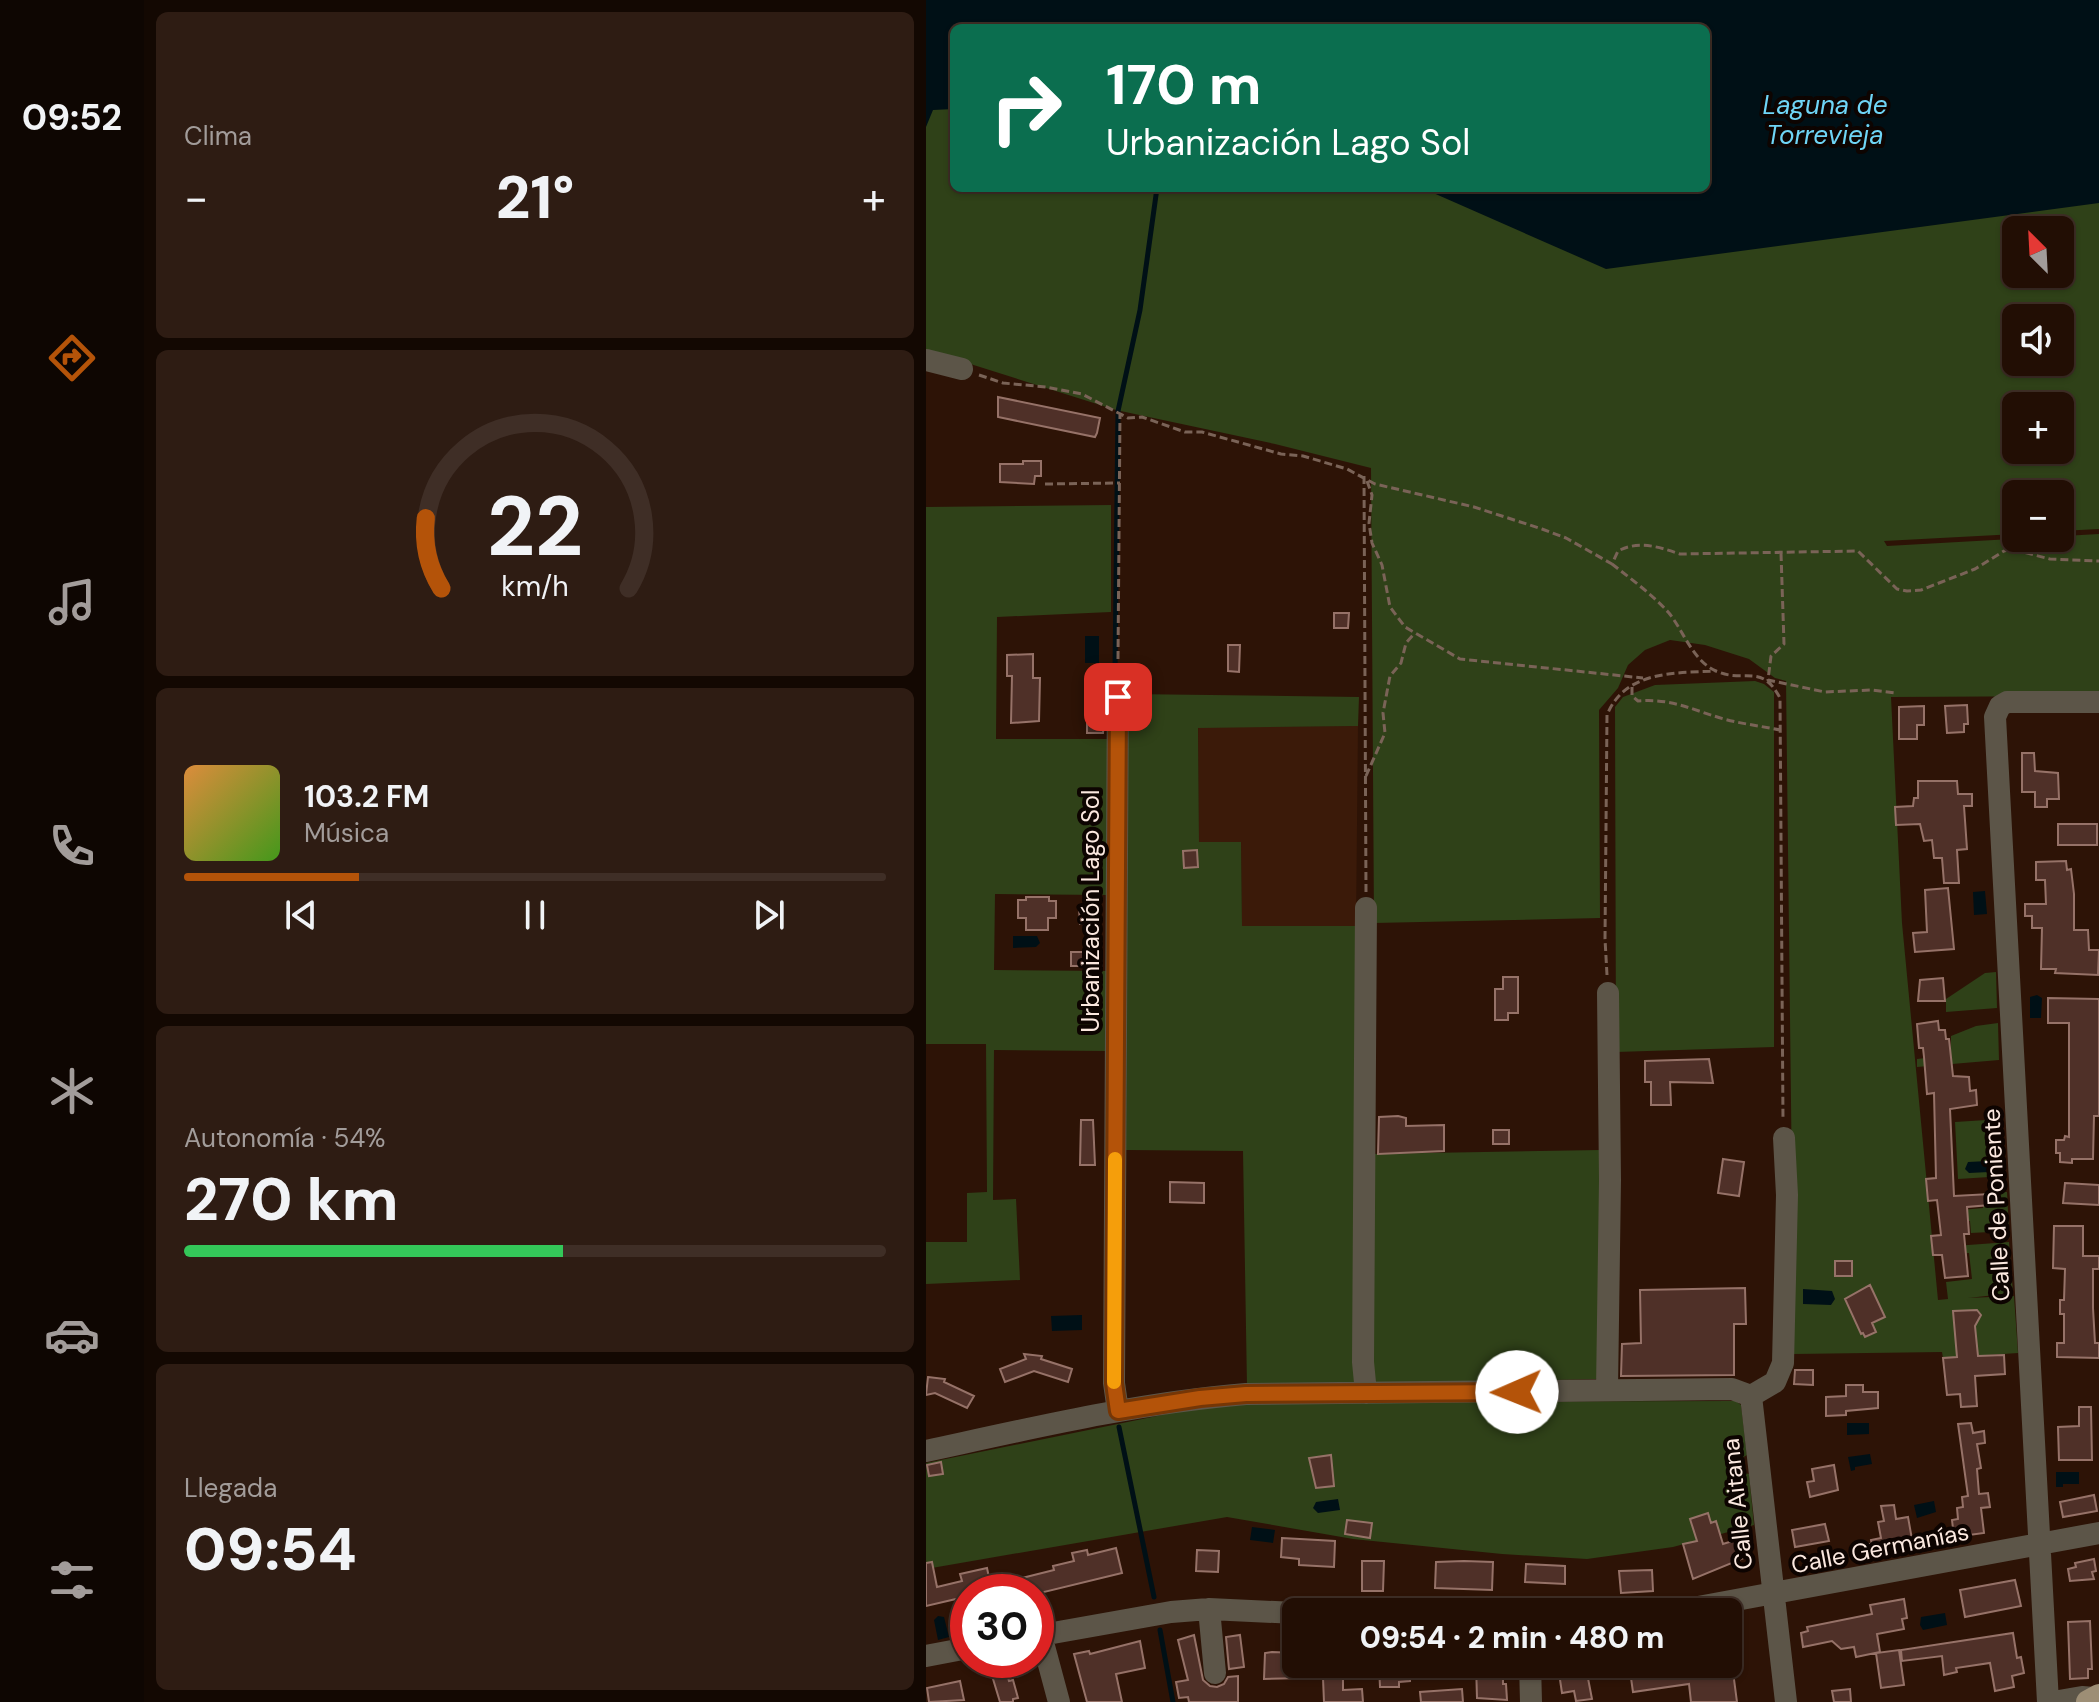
<!DOCTYPE html>
<html lang="es">
<head>
<meta charset="utf-8">
<style>
	body { margin:0; font-family:"DM Sans",sans-serif; background:#2e1c13; color:#f1f3f6; height:100vh; display:flex; flex-direction:column; font-size:30px; white-space:nowrap }
	* { box-sizing:border-box; margin:0 }
	p { font-size:26px; color:#a29c9a }
	.icon { flex:none; width:44px; height:44px; fill:none; stroke:currentColor; stroke-width:2; stroke-linecap:round; stroke-linejoin:round }
	.map { position:relative; flex:1; overflow:hidden }
	.panel { display:flex; flex-direction:column; gap:12px; padding:12px; background:#130802; width:782px }
	.panel>* { flex:none }
	.guide { position:absolute; left:24px; top:24px; width:760px; height:168px; border-radius:12px; box-shadow:0 2px 6px #0004,0 0 0 2px #3f2e26; background:#0b6e4f; color:#fff; overflow:hidden }
	.needle { width:52px; rotate:336deg }
	.controls { position:absolute; left:1076px; top:216px; display:grid; gap:16px }
	.controls a { display:grid; place-items:center; width:72px; height:72px; border-radius:12px; background:#220e04; box-shadow:0 2px 6px #0004,0 0 0 2px #3f2e26; font-size:40px }
	.speed { position:absolute; left:24px; top:1574px; display:flex; gap:16px; font-size:40px; font-weight:700; text-align:center }
	.speed>* { display:grid; place-content:center; width:104px; height:104px; border-radius:50%; background:#220e04; box-shadow:0 2px 6px #0004,0 0 0 2px #3f2e26; line-height:1 }
	.speed .limit { border:12px solid #d22; background:#fff; color:#111 }
	.pin { position:absolute; display:grid; place-items:center; width:68px; height:68px; color:#fff; margin:-34px; border-radius:16px; box-shadow:0 4px 12px #0006 }
	.me { position:absolute; width:88px; margin:-44px; rotate:269deg; stroke-linejoin:round; filter:drop-shadow(0 0 6px #0008) }
	.turn { display:flex; align-items:center; gap:28px; height:168px; padding:0 24px; font-size:36px }
	.turn .icon { width:104px; height:104px; stroke-width:2.5 }
	.turn b { display:block; font-size:56px; line-height:68px }
	.big { font-size:60px; font-weight:800; line-height:1.1 }
	.panel .tile { flex:1; display:flex; flex-direction:column; justify-content:center; gap:12px; min-width:0; padding:0 28px; border-radius:12px; background:#2e1c13 }
	.panel .dial { align-items:center; gap:0 }
	.dial svg { height:208px; overflow:visible; fill:none; stroke:#3f2e26; stroke-width:7; stroke-linecap:round; text-anchor:middle }
	.dial text { fill:#f1f3f6; stroke:none }
	.song { display:flex; align-items:center; gap:24px }
	.cover { width:96px; height:96px; border-radius:12px; background:linear-gradient(135deg,hsl(30 70% 55%),hsl(100 70% 35%)) }
	.played { height:8px; border-radius:4px; background:linear-gradient(90deg,#b45309 25%,#3f2e26 25%) }
	.keys { display:flex; justify-content:space-around; direction:ltr }
	.heat { display:flex; justify-content:space-between; align-items:center; font-size:44px; direction:ltr }
	.charge { height:12px; border-radius:6px; background:linear-gradient(90deg,#34c759 54%,#3f2e26 0) }
	.trip { position:absolute; left:356px; top:1598px; width:460px; height:80px; border-radius:12px; background:#220e04; box-shadow:0 2px 6px #0004,0 0 0 2px #3f2e26; font-weight:800; line-height:80px; text-align:center }
	main { display:flex; flex:1; min-height:0 }
	.menu { display:flex; flex-direction:column; width:144px; justify-content:space-around; align-items:center; background:#0e0602; color:#a29c9a }
	.menu .icon { width:56px; height:56px }
	.menu .active { color:#b45309 }
	.menu b { font-size:36px; color:#f1f3f6 }
	.map>svg:first-child { display:block }
	.built { fill:#3b1a09 }
	.green { fill:#2f4118; fill-rule:evenodd }
	.water { fill:#001016 }
	.lines { fill:none; stroke-linecap:round; stroke-linejoin:round }
	.stream { stroke:#001016; stroke-width:5 }
	.building { fill:#4f3028; stroke:#967268; stroke-width:2 }
	.path { stroke:#7a6357; stroke-width:3; stroke-dasharray:8 4; stroke-linecap:butt }
	.minor { stroke:#5c5548; stroke-width:22 }
	.major { stroke:#9d8e75; stroke-width:24 }
	.route-casing { stroke:#753606; stroke-width:20 }
	.route { stroke:#b45309; stroke-width:14 }
	.slow { stroke:#f59e0b; stroke-width:14 }
	.labels { text-anchor:middle; dominant-baseline:central; stroke-width:8; stroke-linejoin:round; paint-order:stroke }
	.street-label { font-size:24px; fill:#fbe8df; stroke:#0d0401 }
	.water-label { font-size:26px; font-style:italic; fill:#6fd5f6; stroke:#0d0401 }
</style>
</head>
<body>
<main>
<nav class="menu">
<b>09:52</b>
<svg class="icon active" aria-label="directions" viewBox="0 0 24 24"><path d="M12 3l9 9-9 9-9-9zM9 14v-3h6M13 9l2 2-2 2"/></svg>
<svg class="icon" aria-label="music" viewBox="0 0 24 24"><path d="M9 18V5l10-2v13"/><circle cx="6" cy="18" r="3"/><circle cx="16" cy="16" r="3"/></svg>
<svg class="icon" aria-label="phone" viewBox="0 0 24 24"><path d="M5 4h4l2 5-3 2q2 4 5 5l2-3 5 2v4C11 20 4 13 5 4z"/></svg>
<svg class="icon" aria-label="climate" viewBox="0 0 24 24"><path d="M12 3v18M4 7l16 10M4 17L20 7"/></svg>
<svg class="icon" aria-label="car" viewBox="0 0 24 24"><path d="M5 17H2v-5l4-1 3-4h7l3 4 3 1v5h-3M9 17h6M6 11h13"/><circle cx="7" cy="17" r="2"/><circle cx="17" cy="17" r="2"/></svg>
<svg class="icon" aria-label="filters" viewBox="0 0 24 24"><path d="M4 7h16M4 17h16"/><circle cx="9" cy="7" r="2"/><circle cx="15" cy="17" r="2"/></svg>
</nav>
<section class="panel">
<div class="tile"><p>Clima</p>
<div class="heat"><a>−</a><b class="big">21°</b><a>+</a></div>
</div>
<div class="tile dial"><svg viewBox="0 0 100 80">
<path d="M14 69A42 42 0 1 1 86 69"/>
<path d="M14 69A42 42 0 0 1 8 42" stroke="#b45309"/>
<text x="50" y="56" font-size="32" font-weight="700">22</text>
<text x="50" y="72" font-size="11">km/h</text>
</svg></div>
<div class="tile">
<div class="song"><i class="cover"></i><div><b>103.2 FM</b><p>Música</p></div></div>
<div class="played"></div>
<div class="keys"><svg class="icon" aria-label="previous" viewBox="0 0 24 24"><path d="M18 5L8 12l10 7zM5 5v14"/></svg><svg class="icon" aria-label="pause" viewBox="0 0 24 24"><path d="M8 5v14M16 5v14"/></svg><svg class="icon" aria-label="next" viewBox="0 0 24 24"><path d="M6 5l10 7-10 7zM19 5v14"/></svg></div>
</div>
<div class="tile"><p>Autonomía · 54%</p><b class="big">270 km</b><div class="charge"></div></div>
<div class="tile"><p>Llegada</p><b class="big">09:54</b></div>
</section>
<div class="map">
<svg width="1173" height="1702" viewBox="0 0 1173 1702">
	<rect width="100%" height="100%" fill="#2d1306"/>
	<!-- built -->
	<path class="built" d="M432,726L430,926H316L315,843H273L272,727Z"/>
	<!-- green -->
	<path class="green" d="M0,0H1173V529L1134,531V494H1090V534L958,541L961,546L1173,534V696L965,697L976,923L1012,1300L1022,1299L1020,1282L1046,1279L1043,1253L1016,1255L1015,1247L1083,1242L1087,1293L1042,1298L1088,1296L1092,1353L1017,1358L1016,1352L868,1354L860,681L849,678L823,659L779,645L744,640L719,650L702,665L692,688L673,710L674,918L448,923L445,468L349,444L190,410L0,350ZM28,28H780V188H28ZM1090,230H1134V274H1090ZM1090,318H1134V362H1090ZM1090,406H1134V450H1090Z
		M185,505V612L71,617L70,739H184L183,895L69,894L68,970L182,971V1051L68,1050L67,1200L90,1199L94,1280L0,1284V1242H41V1193L61,1192L60,1044H0V507Z
		M829,681L838,684L848,692V1047L690,1052L689,707L697,697L729,685Z
		M202,694L433,697L432,726L272,728L273,842H315L316,926H430L429,1384L321,1387L317,1151L200,1150Z
		M1070,972L1071,1008L1020,1012V999L1059,973Z
		M1072,1023L1073,1060L991,1067V1059L1025,1055V1036L1050,1026Z
		M1076,1119L1079,1176L1032,1179L1029,1122Z
		M674,1150V1374L670,1379L449,1384L446,1377L443,1154Z
		M1081,1192L1083,1231L1045,1233L1044,1221H1035V1210L1057,1208V1193Z
		M810,1401L815,1405L821,1455L809,1462L810,1471L823,1474L828,1525L747,1547L661,1559L576,1554L427,1539L301,1517L0,1569V1463L275,1407L375,1402Z"/>
	<!-- water -->
	<path class="water" d="M0,0H1173V203L680,269L496,188H780V28H28V109L7,110L0,127Z
		M159,636H173V663H159Z
		M1059,891L1061,914L1048,915L1047,892Z
		M87,936H111L114,943L110,947L87,948Z
		M1111,995L1116,998L1115,1018H1104V997Z
		M1062,1161L1063,1172L1043,1173L1039,1169L1042,1162Z
		M877,1289L906,1291L909,1299L905,1305L877,1304Z
		M156,1315V1330L126,1331L125,1316Z
		M921,1423H943V1434L921,1435Z
		M944,1454L946,1464L929,1467V1470L925,1471L922,1457Z
		M1130,1472H1153V1484H1137V1487H1130Z
		M412,1499L414,1510L392,1513L387,1508L390,1502Z
		M1008,1501L1010,1512L991,1518L988,1505Z
		M326,1527L349,1530L347,1543L324,1540Z
		M1019,1613L1021,1625L997,1630L994,1625L995,1617Z
		M12,1616L18,1617L23,1637L12,1640L8,1620Z"/>
	<g class="lines">
		<!-- stream -->
		<path class="stream" d="M189,672L192,411L214,310L231,188
			M193,1427L228,1597
			M234,1630L247,1702"/>
	</g>
	<!-- building -->
	<path class="building" d="M72,397L174,418L171,433L169,437L72,417Z
		M97,461H115V476H109L108,484L74,482V464H97Z
		M408,613H423L422,628H408Z
		M302,645H314L313,672L302,671Z
		M107,654V678H114L113,721L85,723L86,676H81V655Z
		M1041,705L1042,724H1038V732L1021,733L1019,706Z
		M998,706V725H991V739H973V707Z
		M161,721H178L177,733H161Z
		M1096,753H1108L1109,771L1132,773L1133,799H1121V807H1109V792H1096Z
		M992,781H1031L1032,794H1046V806H1038L1041,849L1031,850L1033,883H1018L1016,858H1008L1006,840L998,841L994,824L970,825L969,807L987,806L988,798H992Z
		M1132,824H1171V845H1132Z
		M271,850L272,867L258,868L257,851Z
		M1140,861L1141,870L1145,869L1148,894V930H1162L1163,950H1173L1172,975L1129,973L1130,969H1115L1116,928H1106V916H1099V904H1120L1119,880H1110V862Z
		M1022,888L1028,949L989,952L987,933L1001,932L999,890Z
		M100,897H123V901H130V918H122V930H100V918H92V900H100Z
		M171,907V924H154L153,908Z
		M145,952H176V966H145Z
		M577,977H592V1013H582V1020H569V989H577Z
		M1017,978L1019,1001H992L994,980Z
		M1122,998L1173,999V1116H1168L1167,1159H1146V1163L1134,1162V1153H1130V1140H1138L1139,1136L1143,1137V1023H1122Z
		M1012,1021L1013,1030H1019L1020,1039H1023L1027,1076L1043,1077L1044,1091L1050,1090L1051,1105L1024,1109L1028,1196L1064,1194V1205L1041,1207L1043,1234H1038L1042,1276L1019,1278L1016,1255H1007L1005,1236L1015,1235L1011,1200L1002,1201L1000,1179L1010,1178L1008,1093L1001,1094L998,1057L997,1048H993L991,1024Z
		M783,1059L787,1083L744,1082L745,1105H725V1082H719V1061Z
		M472,1116L480,1118V1126L518,1125V1151L452,1154L453,1117Z
		M155,1120H167L169,1165H154Z
		M567,1130H583V1144H567Z
		M797,1159L818,1162L813,1196L792,1193Z
		M244,1182L278,1183V1203L244,1202Z
		M1139,1183L1173,1185V1205L1137,1203Z
		M1128,1226H1157V1256H1173V1269H1167V1308L1169,1343H1173V1358L1131,1357V1343H1138V1314H1134V1300H1138L1139,1269L1127,1268Z
		M909,1261H926V1276H909Z
		M944,1285L959,1317L946,1323L950,1332L939,1337L937,1333L935,1334L919,1299Z
		M819,1288L820,1324H808V1375L695,1376L696,1344L715,1343L714,1290Z
		M1051,1310L1055,1315L1049,1326L1052,1356L1078,1355L1079,1374L1049,1376L1051,1406L1035,1407L1034,1394L1021,1395L1017,1358L1031,1357L1027,1311Z
		M98,1354L116,1356L115,1359L146,1369L142,1382L108,1371L79,1382L74,1369L100,1359Z
		M869,1370H887V1385L868,1384Z
		M2,1377L19,1379L18,1382L48,1396L41,1408L9,1393L0,1395Z
		M920,1385H937V1392H952V1408L920,1411V1415L900,1416V1397L920,1396Z
		M1153,1407H1165L1166,1460H1133L1132,1427L1153,1426Z
		M1045,1423L1047,1433L1058,1431L1059,1443L1051,1444L1055,1468L1051,1469L1053,1494L1062,1493L1064,1507L1055,1508L1058,1533L1028,1537L1026,1520L1032,1519L1031,1508L1037,1507L1036,1497L1042,1496L1032,1424Z
		M405,1455L408,1486L390,1488L383,1458Z
		M15,1462L17,1474L3,1476L1,1465Z
		M908,1465L912,1490L884,1497L881,1482L888,1481L886,1469Z
		M1168,1495L1171,1511L1137,1517L1134,1502Z
		M968,1505L970,1519L982,1517L987,1545L948,1555L945,1540L955,1538L952,1522L958,1521L955,1506Z
		M782,1513L785,1523L790,1521L797,1544L813,1539L818,1558L767,1579L757,1544L771,1541L764,1519Z
		M421,1520L446,1523L444,1538L419,1534Z
		M899,1524L903,1541L869,1547L866,1530Z
		M356,1538L409,1541L408,1567L373,1565V1559L355,1557Z
		M944,1544L946,1556L934,1557L933,1546Z
		M190,1548L196,1573L110,1594L106,1589L99,1591L96,1578L128,1570L127,1566L148,1561L146,1553L161,1550L162,1555Z
		M271,1550L293,1551L292,1572L270,1571Z
		M1168,1559L1170,1571L1166,1572L1168,1579L1144,1581L1142,1569L1150,1567L1149,1563Z
		M436,1561H458L457,1591H436Z
		M538,1561L567,1562L566,1590L509,1588L510,1562Z
		M6,1562L11,1587L36,1581L34,1574L61,1568L66,1592H42V1631H37L30,1599L0,1606V1563Z
		M600,1564L639,1566V1584L599,1582Z
		M726,1570L727,1591L695,1593L693,1571Z
		M1089,1580L1095,1606L1039,1617L1034,1590Z
		M978,1599L981,1618L976,1619L978,1629L951,1634L954,1652L930,1657L928,1647L915,1649L906,1641L877,1647L875,1633L882,1631L881,1627L946,1614L944,1605Z
		M1164,1621L1166,1669H1162V1678L1144,1679L1142,1622Z
		M1087,1633L1091,1658L1095,1657L1098,1673L1086,1676L1088,1687L1069,1691L1064,1663L1030,1668L1031,1672L1018,1675L1016,1656L976,1661L975,1650Z
		M268,1635L277,1680L284,1686L291,1687L298,1684L302,1677L312,1676V1702H263L262,1697L253,1698L250,1682L262,1680L252,1640Z
		M314,1635L318,1667L303,1669L300,1637Z
		M214,1641L219,1668L190,1674L196,1702H161L148,1654L163,1651L164,1654Z
		M973,1650L978,1685L955,1688L950,1653Z
		M346,1652L370,1653V1664H378V1678L338,1679L339,1653Z
		M458,1664H481V1668H484V1681L473,1682V1687H454L453,1666Z
		M550,1664H573V1678H577V1684H580L581,1700L551,1698Z
		M703,1664H721L722,1667L741,1664L742,1666L806,1664L811,1702H765L763,1684L707,1692Z
		M78,1665L83,1681L87,1680L92,1698L87,1699V1702H74L64,1669Z
		M660,1668L666,1699L650,1701L648,1691L636,1693L633,1673Z
		M417,1677V1690L436,1689L437,1702H398L397,1678Z
		M34,1681L38,1700L3,1702L1,1688Z
		M536,1689L537,1702H495L494,1692Z
		M924,1689L925,1702H908L906,1691Z"/>
	<g class="lines">
		<!-- path -->
		<path class="path" d="M53,375L77,383L120,387L156,394L202,418L216,417L259,432H276L355,454L377,456L421,469L449,484L548,507L616,529L640,538L686,564L692,551C713,540 733,547 754,554L932,551L971,589L981,591L995,590L1049,569L1078,551L1085,549L1124,559L1173,561
			M438,476L440,892
			M441,481L446,495L443,523L446,543L456,565L464,607L479,627L534,659L717,678
			M119,484L194,483
			M855,553L858,644L845,656L842,680L899,692L945,690L969,693
			M686,564C705,579 727,595 743,613C758,632 767,661 790,671C819,684 835,662 854,698L857,1120
			M192,659L194,413
			M706,687V696L712,701C746,698 766,710 798,719C816,724 835,726 854,730
			M440,776L459,733L457,713L464,676L475,663L480,643L488,634
			M681,975L679,939L681,715C699,670 750,673 791,671"/>
		<!-- minor -->
		<path class="minor" d="M0,360L36,369
			M440,908L437,1362L440,1393
			M681,1390L684,1180L682,993
			M825,1396L860,1702
			M825,1396L849,1382L857,1363L861,1195L858,1138
			M192,1411L188,1383L192,679
			M0,1451C106,1428 211,1403 320,1394L806,1389L825,1396
			M283,1609L289,1673
			M745,1612L1173,1533
			M115,1635L133,1702
			M110,1636L245,1612L283,1609L370,1613
			M0,1656L42,1648
			M604,1664L605,1702
			M1122,1702L1069,717L1074,706L1081,702H1173
			M1127,1702L1156,1697L1168,1698"/>
		<!-- major -->
		<path class="major" d="M1162,1702L1173,1696"/>
	</g>
	<g class="lines">
		<!-- route casing -->
		<g class="route-casing">
			<path id="route" d="M192,697L188,1383L192,1411L274,1398L320,1394L591,1392"/>
		</g>
		<!-- route -->
		<use href="#route" class="route"/>
		<!-- slow -->
		<path class="slow" d="M188,1382L189,1159"/>
	</g>
	<g class="labels">
		<!-- street labels -->
		<g class="street-label">
			<text transform="translate(164 911) rotate(-90)">Urbanización Lago Sol</text>
			<text transform="translate(1070 1205) rotate(-93)">Calle de Poniente</text>
			<text transform="translate(811 1504) rotate(-96)">Calle Aitana</text>
			<text transform="translate(954 1548) rotate(-11)">Calle Germanías</text>
		</g>
		<!-- water labels -->
		<g class="water-label">
			<text x="899" y="105">Laguna de<tspan x="899" dy="30">Torrevieja</tspan></text>
		</g>
	</g>
</svg>
<div class="controls">
<a><svg class="needle" viewBox="-14 -14 28 28"><path d="M0-13l5 13h-10z" fill="#e53935"/><path d="M0 13l5-13h-10z" fill="#a29c9a"/></svg></a>
<a><svg class="icon" aria-label="sound" viewBox="0 0 24 24"><path d="M4 9h4l5-4v14l-5-4H4zM17 9q2 3 0 6"/></svg></a>
<a>+</a>
<a>−</a>
</div>
<div class="speed"><div class="limit">30</div></div>
<div class="pin" style="left:192px;top:697px;background:#d93025"><svg class="icon" aria-label="arrive" viewBox="0 0 24 24"><path d="M6 21V4h12l-3 4 3 4H6"/></svg></div>
<svg class="me" style="left:591px;top:1392px" viewBox="-20 -20 40 40"><circle r="19" fill="#fff"/><path d="M0-13L10 11 0 6-10 11z" fill="#b45309"/></svg>
<div class="trip">09:54 · 2 min · 480 m</div>
<div class="guide">
<div class="turn"><svg class="icon" aria-label="right" viewBox="0 0 24 24"><path d="M7 20v-9h11M14 6l5 5-5 5"/></svg><div><b>170 m</b>Urbanización Lago Sol</div></div>
</div>
</div>
</main>
</body>
</html>
